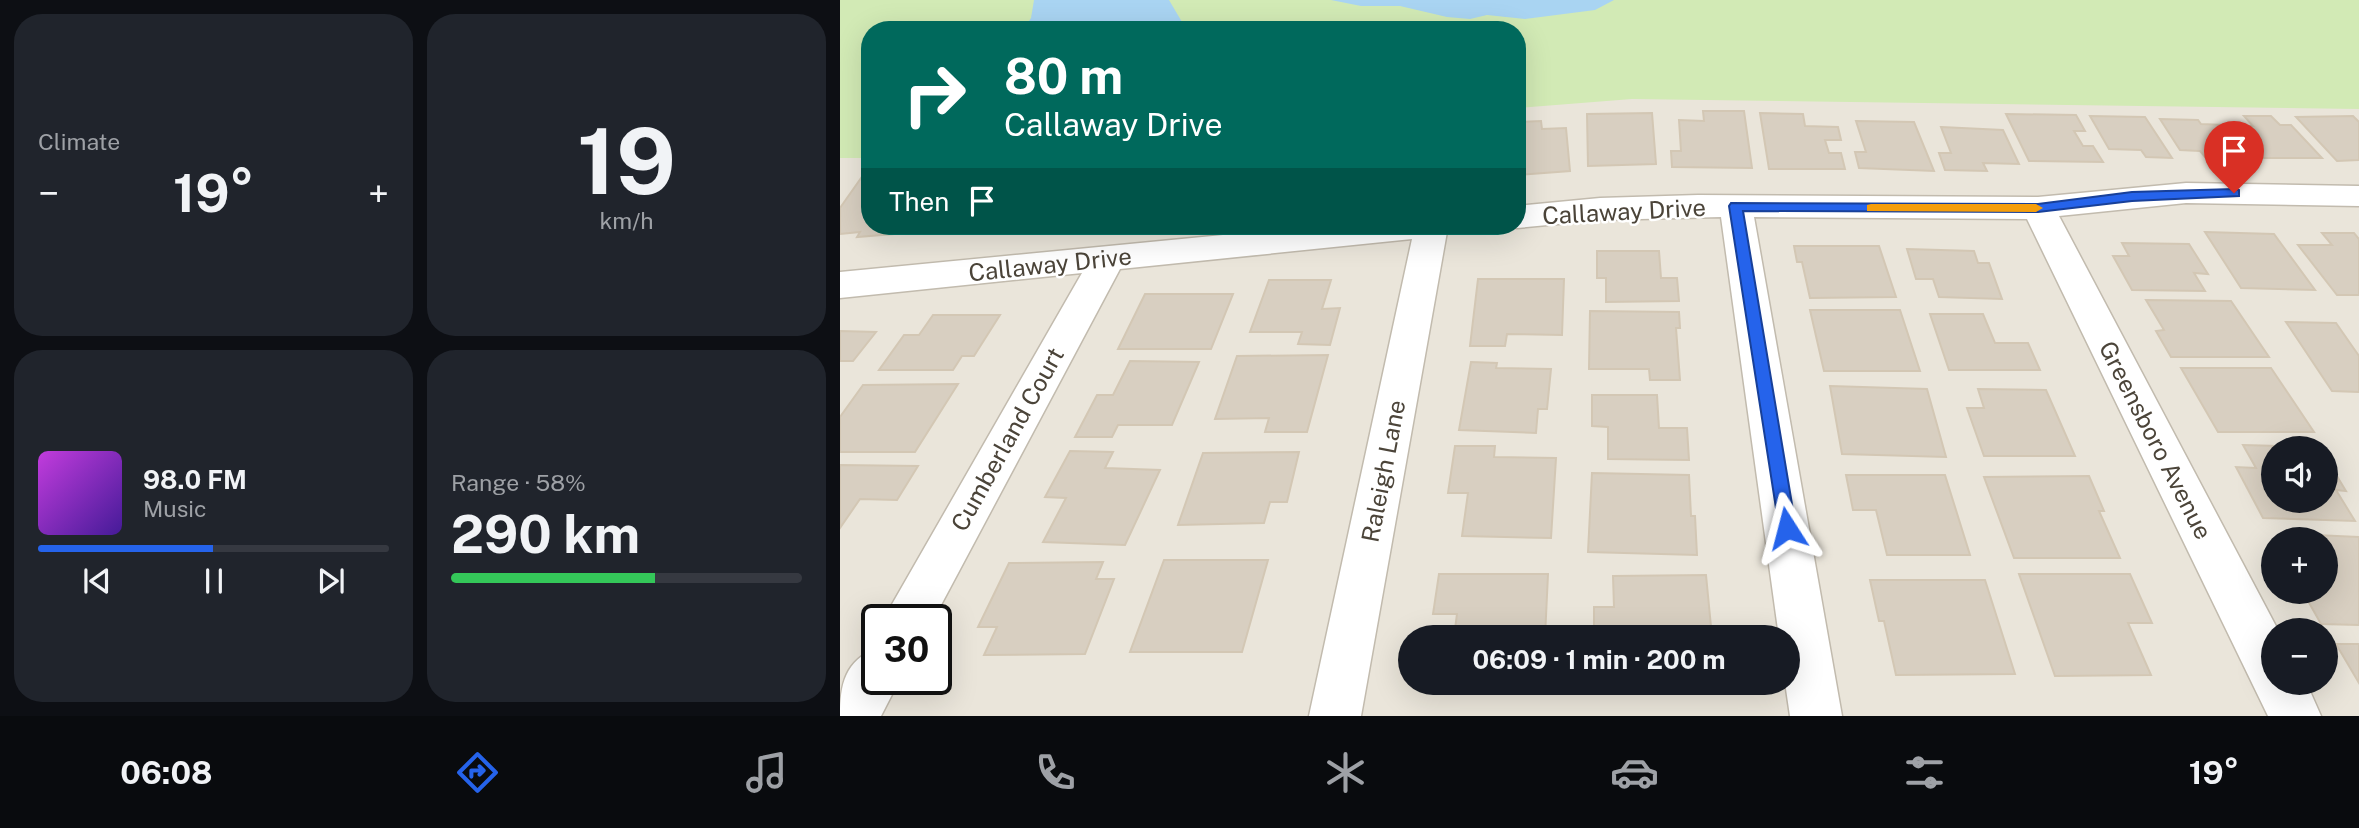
<!DOCTYPE html>
<html lang="en">
<head>
<meta charset="utf-8">
<style>
	body { margin:0; font-family:"Public Sans",sans-serif; background:#20242c; color:#f1f3f6; height:100vh; display:flex; flex-direction:column; font-size:26px; white-space:nowrap }
	* { box-sizing:border-box; margin:0 }
	p { font-size:23px; color:#9ea1a6 }
	.icon { flex:none; width:38px; height:38px; fill:none; stroke:currentColor; stroke-width:2; stroke-linecap:round; stroke-linejoin:round }
	.map { position:relative; flex:1; overflow:hidden }
	.details { display:flex; flex-direction:column; gap:14px; padding:14px; background:#0d0f14; width:840px }
	.details>* { flex:none }
	.top-card { position:absolute; left:21px; top:21px; width:665px; height:214px; border-radius:28px; box-shadow:0 7px 28px #0002; background:#00695c; color:#fff; overflow:hidden }
	.controls { position:absolute; left:1421px; top:436px; display:grid; gap:14px }
	.controls a { display:grid; place-items:center; width:77px; height:77px; border-radius:50%; background:#171b24; box-shadow:0 7px 28px #0002; font-size:35px }
	.speed { position:absolute; left:21px; top:604px; display:flex; gap:14px; font-size:35px; font-weight:700; text-align:center }
	.speed>* { display:grid; place-content:center; width:91px; height:91px; border-radius:50%; background:#171b24; box-shadow:0 7px 28px #0002; line-height:1 }
	.speed .limit { border:4px solid #111; border-radius:10px; background:#fff; color:#111 }
	.pin { position:absolute; display:grid; place-items:center; width:60px; height:60px; color:#fff; margin:-72px -30px; border-radius:50% 50% 50% 0; rotate:-45deg; box-shadow:0 0 7px #0007 }
	.pin .icon { rotate:45deg }
	.me { position:absolute; width:77px; margin:-38px; rotate:351deg; stroke-linejoin:round; filter:drop-shadow(0 0 5px #0008) }
	.turn { display:flex; align-items:center; gap:24px; height:147px; padding:0 28px; font-size:32px }
	.turn .icon { width:91px; height:91px; stroke-width:2.5 }
	.turn b { display:block; font-size:49px; line-height:60px }
	.then { display:flex; align-items:center; height:66px; padding:0 28px; background:#0003; gap:14px; font-size:26px }
	.big { font-size:52px; font-weight:700; line-height:1.1 }
	.details .tile { flex:1; display:flex; flex-direction:column; justify-content:center; gap:10px; min-width:0; padding:0 24px; border-radius:28px; background:#20242c }
	.details .dial { align-items:center; gap:0 }
	.dial b { font-size:91px; line-height:1 }
	.song { display:flex; align-items:center; gap:21px }
	.cover { width:84px; height:84px; border-radius:10px; background:linear-gradient(135deg,hsl(290 70% 55%),hsl(260 70% 35%)) }
	.played { height:7px; border-radius:4px; background:linear-gradient(90deg,#2563eb 50%,#363941 50%) }
	.keys { display:flex; justify-content:space-around; direction:ltr }
	.heat { display:flex; justify-content:space-between; align-items:center; font-size:38px; direction:ltr }
	.charge { height:10px; border-radius:5px; background:linear-gradient(90deg,#34c759 58%,#363941 0) }
	.details .tiles { flex:1; display:grid; gap:14px; grid-template-columns:repeat(2,1fr) }
	.trip { position:absolute; left:558px; top:625px; width:402px; height:70px; border-radius:35px; background:#171b24; box-shadow:0 7px 28px #0002; font-weight:700; line-height:70px; text-align:center }
	.dock { display:flex; height:112px; justify-content:space-around; align-items:center; background:#090b0e; color:#9ea1a6 }
	.dock .icon { width:49px; height:49px }
	.dock .on { color:#2563eb }
	.dock b { font-size:32px; color:#f1f3f6 }
	main { display:flex; flex:1; min-height:0 }
	.map>svg:first-child { display:block }
	.residential { fill:#eae5da; fill-rule:evenodd }
	.green { fill:#d2eab5 }
	.water { fill:#a9d4f2 }
	.building { fill:#d8cfc1; stroke:#d3c7b4; stroke-width:2 }
	.lines { fill:none; stroke-linecap:round; stroke-linejoin:round }
	.minor-casing { stroke:#c2bbae; stroke-width:3 }
	.minor { fill:#fff; fill-rule:evenodd }
	.route { fill:#2563eb; stroke:#184099; stroke-width:2 }
	.slow { fill:#f59e0b }
	.labels { text-anchor:middle; dominant-baseline:central; stroke-width:5; stroke-linejoin:round; paint-order:stroke }
	.street-label { font-size:24px; fill:#4b4439; stroke:#fff }
</style>
</head>
<body>
<main>
<section class="details">
<div class="tiles">
<div class="tile"><p>Climate</p>
<div class="heat"><a>−</a><b class="big">19°</b><a>+</a></div>
</div>
<div class="tile dial"><b>19</b><p>km/h</p></div>
<div class="tile">
<div class="song"><i class="cover"></i><div><b>98.0 FM</b><p>Music</p></div></div>
<div class="played"></div>
<div class="keys"><svg class="icon" aria-label="previous" viewBox="0 0 24 24"><path d="M18 5L8 12l10 7zM5 5v14"/></svg><svg class="icon" aria-label="pause" viewBox="0 0 24 24"><path d="M8 5v14M16 5v14"/></svg><svg class="icon" aria-label="next" viewBox="0 0 24 24"><path d="M6 5l10 7-10 7zM19 5v14"/></svg></div>
</div>
<div class="tile"><p>Range · 58%</p><b class="big">290 km</b><div class="charge"></div></div>
</div>
</section>
<div class="map">
<svg width="1519" height="716" viewBox="0 0 1519 716">
	<rect width="100%" height="100%" fill="#f6f3ec"/>
	<!-- residential -->
	<path class="residential" d="M0,0H1519V716H0ZM30,30H677V226H30ZM1433,448H1486V500H1433ZM1433,539H1486V592H1433ZM37,620H96V679H37ZM1433,630H1486V682H1433ZM570,637H948V682H570Z"/>
	<!-- green -->
	<path class="green" d="M0,0H1519V109L792,99L677,108V30H30V158H0Z"/>
	<!-- water -->
	<path class="water" d="M194,0H329L342,22L343,30H183L191,18Z
		M491,0H774L755,10L685,19L647,15L630,19L607,17L560,6H521Z"/>
	<!-- building -->
	<path class="building" d="M863,111H904L912,168L832,167L831,151H841L839,120L864,121Z
		M812,113L816,164L748,166L747,114Z
		M920,113L963,114L965,126L998,127L1001,140H985L989,153H1001L1005,169H929Z
		M1166,114L1236,115L1245,131H1234L1243,146H1253L1263,162L1189,161Z
		M1250,116L1305,117L1332,158L1306,157L1301,150L1269,149Z
		M1404,116H1431L1440,125H1451L1482,158H1420L1393,126H1413Z
		M1513,116L1519,122V160L1497,161L1456,117Z
		M1320,119L1358,120L1361,124L1385,125L1411,160L1366,158L1360,151L1340,150Z
		M701,121L702,129L726,128L730,171L677,175V122Z
		M1016,121L1074,122L1094,171L1019,168L1015,152H1026Z
		M1101,127L1163,130L1179,164L1143,163L1147,171L1105,170L1099,153H1111Z
		M26,171H30V226H70L66,233L17,237L20,232L0,234V208Z
		M1365,232L1434,234L1475,290L1401,288Z
		M1482,233H1514L1519,239V295H1497L1458,245H1492Z
		M1282,243L1349,244L1368,274L1354,273L1365,291L1292,290L1273,256H1289Z
		M954,246H1039L1056,297L970,298L962,262H957Z
		M1067,249L1134,251L1138,263H1149L1162,299L1099,297L1093,279H1076Z
		M757,251H819L821,278H837L839,301L766,302V278H757Z
		M638,279H724L722,335L667,334L665,346H630Z
		M429,280H491L482,309L500,308L490,345L458,344L462,332H410Z
		M305,294H393L371,349H278Z
		M1306,300L1391,301L1429,357H1331L1316,331L1324,330Z
		M970,310H1060L1080,371H984Z
		M750,311L839,312L840,328H836L840,380H810L809,369H749Z
		M1090,314H1143L1155,343H1188L1200,370H1109Z
		M93,315H160L134,356H122L113,370H39L64,335H79Z
		M1446,322L1496,323L1519,356V392L1492,391Z
		M0,331L36,332L13,361H0Z
		M488,355L467,432H425L429,418L375,419L397,356Z
		M290,361L359,362L332,425H278L272,437H235L257,395H273Z
		M631,362L657,363L656,368L711,369L707,409H698L696,433L619,430Z
		M1341,368H1431L1474,432H1378Z
		M118,384L75,452H0V417L23,385Z
		M990,386L1087,389L1106,457L1002,454Z
		M1138,389L1206,390L1235,456H1144L1127,408H1144Z
		M752,395H817L819,428H847L849,460L768,459V427L752,426Z
		M1403,445L1479,447L1433,448V500H1486V458L1506,491L1496,490L1515,521L1423,518L1396,467L1416,468Z
		M615,446H655L654,457L716,458L711,538L622,536L628,493H608Z
		M230,451L273,452L265,468L320,470L285,545L203,542L226,498L205,497Z
		M459,452L447,502H430L424,523L338,525L363,453Z
		M0,465L78,466L57,500L20,499L0,528Z
		M752,473L849,475L851,516H855L857,555L748,552Z
		M1006,475H1105L1130,555H1047L1036,510H1013Z
		M1249,476L1264,511H1259L1280,558H1174L1144,477Z
		M1453,534L1519,537V625L1481,624L1463,592H1486V539H1456Z
		M324,560H428L402,652H290Z
		M263,562L256,579H274L245,654L144,655L157,627H138L169,563Z
		M599,574H708L705,637H614L617,614H593Z
		M1179,574H1290L1312,623H1288L1311,675L1215,676Z
		M866,575L872,637H754V607H774L773,576Z
		M1030,580H1145L1175,674L1056,675L1044,621H1039Z
		M1496,644H1519V683Z"/>
	<g class="lines">
		<!-- minor casing -->
		<g class="minor-casing">
			<path id="minor" d="M1346,183L1519,186V206L1346,203L1219,216L1438,630H1433V682H1466L1481,716H1428L1187,219L914,217L1002,716H950L945,682H948V637H939L881,217L760,220L677,228L669,226H677V206L760,198L858,195L1198,197Z
				M477,226H608L521,716H469L572,239L280,269L93,620H43L242,273L0,298V272Z
				M37,648V679H60L41,716H0C0,684 5,661 37,648Z"/>
		</g>
		<!-- minor -->
		<use href="#minor" class="minor"/>
	</g>
	<!-- route -->
	<path class="route" d="M1394,189L1399,190V196L1292,201L1198,212L903,211L956,528L953,534L947,537L940,534L889,206L891,203L1198,204L1292,192Z"/>
	<!-- slow -->
	<path class="slow" d="M1031,204H1196L1203,208L1196,212L1027,211V205Z"/>
	<g class="labels">
		<!-- street labels -->
		<g class="street-label">
			<text transform="translate(784 211) rotate(-3)">Callaway Drive</text>
			<text transform="translate(210 264) rotate(-6)">Callaway Drive</text>
			<text transform="translate(167 439) rotate(-61)">Cumberland Court</text>
			<text transform="translate(1316 440) rotate(63)">Greensboro Avenue</text>
			<text transform="translate(543 471) rotate(-79)">Raleigh Lane</text>
		</g>
	</g>
</svg>
<div class="controls">
<a><svg class="icon" aria-label="sound" viewBox="0 0 24 24"><path d="M4 9h4l5-4v14l-5-4H4zM17 9q2 3 0 6"/></svg></a>
<a>+</a>
<a>−</a>
</div>
<div class="speed"><div class="limit">30</div></div>
<div class="pin" style="left:1394px;top:193px;background:#d93025"><svg class="icon" aria-label="arrive" viewBox="0 0 24 24"><path d="M6 21V4h12l-3 4 3 4H6"/></svg></div>
<svg class="me" style="left:947px;top:528px" viewBox="-20 -20 40 40"><path d="M0-17L14 15 0 8-14 15z" fill="#2563eb" stroke="#fff" stroke-width="4"/></svg>
<div class="trip">06:09 · 1 min · 200 m</div>
<div class="top-card">
<div class="turn"><svg class="icon" aria-label="right" viewBox="0 0 24 24"><path d="M7 20v-9h11M14 6l5 5-5 5"/></svg><div><b>80 m</b>Callaway Drive</div></div>
<div class="then">Then<svg class="icon" aria-label="arrive" viewBox="0 0 24 24"><path d="M6 21V4h12l-3 4 3 4H6"/></svg></div>
</div>
</div>
</main>
<nav class="dock">
<b>06:08</b>
<svg class="icon on" aria-label="directions" viewBox="0 0 24 24"><path d="M12 3l9 9-9 9-9-9zM9 14v-3h6M13 9l2 2-2 2"/></svg>
<svg class="icon" aria-label="music" viewBox="0 0 24 24"><path d="M9 18V5l10-2v13"/><circle cx="6" cy="18" r="3"/><circle cx="16" cy="16" r="3"/></svg>
<svg class="icon" aria-label="phone" viewBox="0 0 24 24"><path d="M5 4h4l2 5-3 2q2 4 5 5l2-3 5 2v4C11 20 4 13 5 4z"/></svg>
<svg class="icon" aria-label="climate" viewBox="0 0 24 24"><path d="M12 3v18M4 7l16 10M4 17L20 7"/></svg>
<svg class="icon" aria-label="car" viewBox="0 0 24 24"><path d="M5 17H2v-5l4-1 3-4h7l3 4 3 1v5h-3M9 17h6M6 11h13"/><circle cx="7" cy="17" r="2"/><circle cx="17" cy="17" r="2"/></svg>
<svg class="icon" aria-label="filters" viewBox="0 0 24 24"><path d="M4 7h16M4 17h16"/><circle cx="9" cy="7" r="2"/><circle cx="15" cy="17" r="2"/></svg>
<b>19°</b>
</nav>
</body>
</html>
